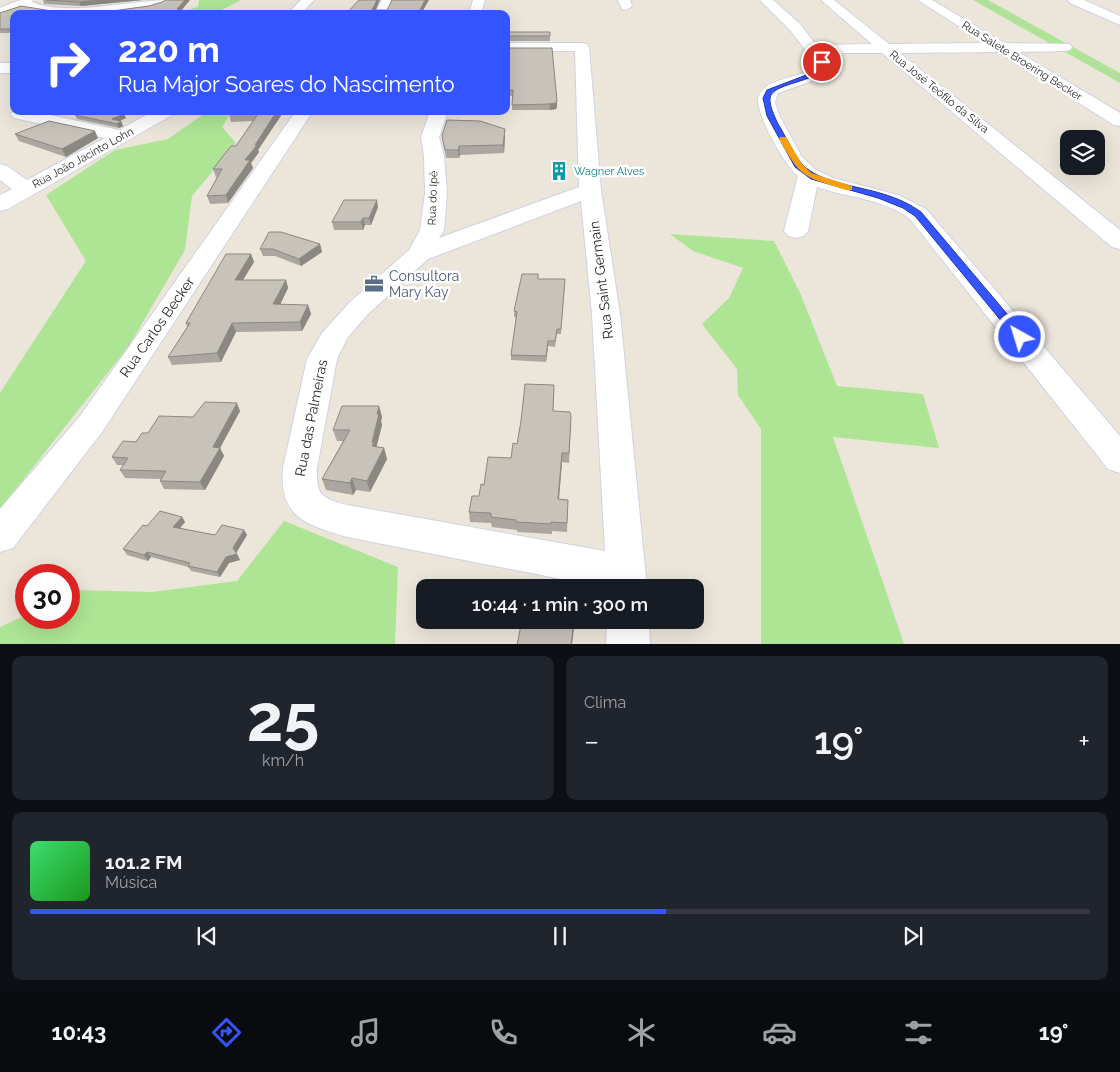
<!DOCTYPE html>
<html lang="pt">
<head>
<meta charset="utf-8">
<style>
	body { margin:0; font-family:Raleway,sans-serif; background:#20242c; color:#f1f3f6; height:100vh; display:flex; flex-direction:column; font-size:19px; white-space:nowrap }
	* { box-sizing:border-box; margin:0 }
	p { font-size:16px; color:#9ea1a6 }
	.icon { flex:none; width:28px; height:28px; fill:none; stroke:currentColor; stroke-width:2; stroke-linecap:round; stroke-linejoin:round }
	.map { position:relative; height:644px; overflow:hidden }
	.drawer { display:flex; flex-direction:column; gap:12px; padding:12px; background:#0d0f14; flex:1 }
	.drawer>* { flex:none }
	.banner { position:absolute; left:10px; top:10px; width:500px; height:105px; border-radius:10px; box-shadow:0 5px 20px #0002; background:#3454ff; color:#fff; overflow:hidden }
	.fabs { position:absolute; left:1060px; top:130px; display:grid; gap:10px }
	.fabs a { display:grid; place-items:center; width:45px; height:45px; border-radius:10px; background:#171b24; box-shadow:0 5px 20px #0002; font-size:25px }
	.speed { position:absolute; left:15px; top:564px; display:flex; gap:10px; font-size:25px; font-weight:700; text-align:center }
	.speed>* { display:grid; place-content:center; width:65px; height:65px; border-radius:50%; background:#171b24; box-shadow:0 5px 20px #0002; line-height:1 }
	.speed .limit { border:8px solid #d22; background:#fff; color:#111 }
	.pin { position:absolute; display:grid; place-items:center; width:42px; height:42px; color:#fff; margin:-21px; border:2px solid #fff; border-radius:50%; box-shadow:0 1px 5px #0007 }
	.me { position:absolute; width:55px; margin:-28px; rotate:321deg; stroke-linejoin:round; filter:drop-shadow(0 0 4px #0008) }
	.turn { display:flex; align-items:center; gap:18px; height:105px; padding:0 25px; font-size:22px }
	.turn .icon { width:65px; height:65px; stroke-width:2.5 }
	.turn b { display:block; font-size:35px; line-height:42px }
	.big { font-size:38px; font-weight:600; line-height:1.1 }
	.drawer .tile { flex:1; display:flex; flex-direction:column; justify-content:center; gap:8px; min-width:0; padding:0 18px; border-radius:10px; background:#20242c }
	.drawer .dial { align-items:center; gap:0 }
	.dial b { font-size:65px; line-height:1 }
	.song { display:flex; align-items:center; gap:15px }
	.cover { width:60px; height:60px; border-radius:8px; background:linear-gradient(135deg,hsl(140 70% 55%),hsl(120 70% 35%)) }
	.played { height:5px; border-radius:2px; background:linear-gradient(90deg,#3454ff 60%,#363941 60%) }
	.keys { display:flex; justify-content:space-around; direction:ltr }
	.heat { display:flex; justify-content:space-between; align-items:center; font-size:28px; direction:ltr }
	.drawer .tiles { flex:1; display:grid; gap:12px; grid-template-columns:1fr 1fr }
	.tile:last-child { grid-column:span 2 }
	.trip { position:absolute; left:416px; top:579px; width:288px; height:50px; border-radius:10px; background:#171b24; box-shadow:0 5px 20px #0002; font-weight:600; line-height:50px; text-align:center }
	.menu { display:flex; height:80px; justify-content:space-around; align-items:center; background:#090b0e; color:#9ea1a6 }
	.menu .icon { width:35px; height:35px }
	.menu .selected { color:#3454ff }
	.menu b { font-size:22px; color:#f1f3f6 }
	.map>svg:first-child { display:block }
	.green { fill:#ade594 }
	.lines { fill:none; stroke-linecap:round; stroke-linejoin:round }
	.minor-casing { stroke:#cfd2e3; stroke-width:2 }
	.path-far1 { stroke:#c7c7c7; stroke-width:1; stroke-dasharray:2 1; stroke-linecap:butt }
	.path { stroke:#c7c7c7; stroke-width:2; stroke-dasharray:2.5 2; stroke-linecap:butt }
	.minor { fill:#fff; fill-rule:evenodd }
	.wall { fill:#aba7a0 }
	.shaded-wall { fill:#8b8882 }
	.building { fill:#c7c2ba; stroke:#8b8882 }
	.route { fill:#3454ff; stroke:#2237a6 }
	.slow { fill:#f59e0b }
	.labels { text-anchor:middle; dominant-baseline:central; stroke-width:5; stroke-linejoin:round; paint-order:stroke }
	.far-street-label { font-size:11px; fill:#292929; stroke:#fff }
	.far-culture-label { font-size:11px; fill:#0d838f; stroke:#fff; text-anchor:start }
	.service-label { font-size:14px; fill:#4e5e75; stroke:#fff; text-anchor:start }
	.street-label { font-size:14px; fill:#292929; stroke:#fff }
</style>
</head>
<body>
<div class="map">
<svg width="1120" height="645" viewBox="0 0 1120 645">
	<rect width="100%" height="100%" fill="#ece5da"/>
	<!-- green -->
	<path class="green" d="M199,0H241L214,14H175L198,7Z
		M973,0H988L1120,73V83Z
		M208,111H232L222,127L236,143L192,196L185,250L129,346L0,509V393L86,261L46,195L115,150L168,139Z
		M670,234L774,241L801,295L837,386L923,394L939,448L833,437L904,644H761V429L738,395L737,369L702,324L729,298L743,268L693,251Z
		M284,521L398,567L395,644H0V627L26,615V618H69V594L76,590L152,592L237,581Z"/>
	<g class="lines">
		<!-- minor casing -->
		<g class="minor-casing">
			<path id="minor" d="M20,0H33L32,2C67,17 132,0 171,0C158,14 70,16 49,13C41,12 33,9 26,8C19,7 7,14 0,16V8Z
				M301,0H314L301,14H287Z
				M382,0H394L386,14H374Z
				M473,0H485L481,14H469Z
				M618,0H630L632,6L626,10L622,9Z
				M760,0H773L800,24L816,45L872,44L821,0H834L889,44L985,43L918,0H932L1004,43L1070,44L1072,47L1070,50L1065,51L1018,52L1120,113V126L1114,125L998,52L900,53L1120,230V249L1112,247L882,53H823L829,62L827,71L815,80L778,93L775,102L779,115L802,157L816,170L833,178L898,195L926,209L1120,436V473L1108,469L910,219C882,198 848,198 817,187L808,231L804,236L796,238L788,236L784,231L798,176C784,164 757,117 758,98C767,75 798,81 814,67L815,62L790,30Z
				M1068,0H1084L1120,16V25L1070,3Z
				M506,43H582L587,44L589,47L601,190L620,314L647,588H607L347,537C306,525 279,517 283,468L307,359L322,333L350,302L409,250L420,230L425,193L424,156L421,137L430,111H448L439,137L444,156L447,193L444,230L439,238L579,187L575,51H506ZM581,201L592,314L605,551L347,505C321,498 316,495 317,468L337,359L348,337L368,314L428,259Z
				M0,63H14V73H0Z
				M14,110L32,111L119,130L153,111H174L172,115L8,209L0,211V195L12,189L0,180V164L7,166L27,180L105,138L14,118L11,114Z
				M296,111H313L102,432L13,548L0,552V509L80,416Z
				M607,620H649L650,645H606Z"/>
		</g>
		<!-- path-far1 -->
		<path class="path-far1" d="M980,0L1039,33
			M1077,54L1111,73"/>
		<!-- path -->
		<path class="path" d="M1109,72L1120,78"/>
		<!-- minor -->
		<use href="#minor" class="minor"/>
	</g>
	<!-- wall -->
	<path class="wall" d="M43,0H143L81,6L44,4Z
		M190,0L182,9L14,14V33H0V13L112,11Z
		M506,32H550V41H506Z
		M506,48L557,101V107L556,109L550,110H512V96H506Z
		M231,111H284L258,150L259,152L251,163L253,168L228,203L210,204L207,196L217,177H216L213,169L236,146L253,121L231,122L229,114Z
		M75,115L126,118L120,121H121L123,126L119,128L77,119Z
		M505,129V137L504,153L460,155L459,158H446L442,136Z
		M15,134L98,138L66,157L19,141Z
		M378,207L371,225H365L363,230H334L332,222Z
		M320,244L322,252L301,266L275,256H263L260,249Z
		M251,254L254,262L243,280H286L288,288L280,305H308L311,314L302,331L236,332L221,362L172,365L168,357L187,327L186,323Z
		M538,279H565L561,334H557L555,347L548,346L546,362L511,360V355L516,317H514V311Z
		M554,394L553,411L571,425L569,463L562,462L559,499L568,500L567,532L552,531V534L517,532V530L492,527L491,523L470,522L469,512L479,496L484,485L511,458L517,444Z
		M379,406L382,417L381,421L382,425L376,447L384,448L387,459L370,492L356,490L353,495L326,490L322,479L343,441H337L333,430Z
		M240,411L220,448L224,456L205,490L164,489L160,481L161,479L125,478L120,470L123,465H117L112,457L148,433L193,417Z
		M182,517L185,522L180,528L215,535L244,530L247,535L236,553L240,560L229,563L220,577L191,571L188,567L151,557L148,561L127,555L123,549L147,526Z"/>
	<!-- shaded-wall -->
	<path class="shaded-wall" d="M101,0H143L81,6L79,2Z
		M185,0H190L179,13L177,9Z
		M377,0H380L374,14L372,10Z
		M425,0H429L421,14H418Z
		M557,101V107L556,109L550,110V104Z
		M277,111H284L258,150L259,152L251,163L253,168L228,203L226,195L245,160Z
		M124,114L126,118L114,123L112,119Z
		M121,121L123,126L119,128L117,124Z
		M505,129V137L504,153L503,145Z
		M95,131L98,138L66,157L62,149Z
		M459,146L460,155L459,158L458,150Z
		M377,200L378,207L371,225L369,218Z
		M363,218L365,225L363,230L361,222Z
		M320,244L322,252L301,266L299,259Z
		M251,254L254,262L238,288L235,280Z
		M286,280L288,288L276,313L273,304Z
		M308,305L311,314L302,331L300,322Z
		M232,323L236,332L221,362L217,353Z
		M548,341V346L546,362V356Z
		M237,403L240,411L220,448L224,456L205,490L200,482L213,447Z
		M379,406L382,417L381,421L382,425L376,449L375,457L372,442Z
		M384,448L387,459L370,492L367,481Z
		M562,453V462L558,509V499Z
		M352,478L356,490L353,495L350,483Z
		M182,517L185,522L176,533L173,527Z
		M244,530L247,535L236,553L233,548Z
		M147,552L151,557L148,561L144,555Z
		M237,554L240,560L229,563L220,577L217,572L226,557Z
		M574,620H575L572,645H571Z"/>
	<!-- building -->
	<path class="building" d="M46,0H101L79,2Z
		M166,0H185L177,9L201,14H14V29H0V13L21,6L58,12L112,11L149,6L162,2Z
		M359,0H377L372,10H387L392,0H425L418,14H346Z
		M506,32H550V36H506Z
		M506,48H552L557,101L556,103L550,104L512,105L513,90H506Z
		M84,111H114L124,114L112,119L121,121L117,124L75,115Z
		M231,111H277L255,145H257L245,160H250L226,195L207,196L222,169H213L231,146H236L258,114H229Z
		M447,120L480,121L505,129L503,145L459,146L458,150H445L442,136Z
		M49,121L95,131L62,149L15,134Z
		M344,200H377L369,218H363L361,222H332Z
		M269,232H281L320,244L299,259L273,249H260Z
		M226,254H251L235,280H286L273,304L308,305L300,322L232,323L217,353L168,357L190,323H186Z
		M522,274H538V279H565L561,329H557L555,341H548L546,356L511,355L517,312L514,311Z
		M525,384L554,385L553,411L570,412L571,416L569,453H562L558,499L568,500L567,523L551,522V524L516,522V520L491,517V513L469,512L472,496H479L481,484L484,485L488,457L511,458L513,443L517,444L521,421Z
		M205,402L237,403L213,447L220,448L200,482L160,481L166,471L120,470L128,458L112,457L123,441L136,442L142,433H148L159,416L193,417Z
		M342,406H379L377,414H379L372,442L374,443L372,446L384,448L367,481L352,478L350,483L322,479L350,430H333Z
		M160,511L182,517L173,527L215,535L222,525L244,530L233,548L237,554L226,557L217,572L188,566L190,563L147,552L144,555L123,549L143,525L147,526Z
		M534,620H574L571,645H517L521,625L533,627Z"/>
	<!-- route -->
	<path class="route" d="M820,60H824L825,68C813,82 778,83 771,95C767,102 775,117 778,124C786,136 792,153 802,164C819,183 859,186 883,194C897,198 910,204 921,212L1024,334L1026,337L1024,339H1016L915,216L903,208L878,198L811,179L795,167L767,116L763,98L767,90L814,72L819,67Z"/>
	<!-- slow -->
	<path class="slow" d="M780,137H786L802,164L811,173L852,186V190H846C803,176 802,179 779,139Z"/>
	<!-- icons -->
	<defs>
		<g id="building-bare" transform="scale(1.5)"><path d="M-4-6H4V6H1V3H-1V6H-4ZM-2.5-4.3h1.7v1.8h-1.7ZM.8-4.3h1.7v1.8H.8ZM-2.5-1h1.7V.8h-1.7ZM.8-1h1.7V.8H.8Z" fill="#0f9aa8" stroke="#fff" stroke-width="2.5" paint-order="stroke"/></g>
		<g id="office-bare" transform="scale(1.5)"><path d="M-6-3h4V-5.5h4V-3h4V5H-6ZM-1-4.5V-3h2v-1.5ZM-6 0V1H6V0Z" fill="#5c6f8a" stroke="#fff" stroke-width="2.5" paint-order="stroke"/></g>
	</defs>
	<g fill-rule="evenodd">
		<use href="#building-bare" x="559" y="171"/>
		<use href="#office-bare" x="374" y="284"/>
	</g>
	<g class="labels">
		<!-- far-street labels -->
		<g class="far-street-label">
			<text transform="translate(1022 61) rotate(32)">Rua Salete Broering Becker</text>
			<text transform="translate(939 92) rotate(39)">Rua José Teófilo da Silva</text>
			<text transform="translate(83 158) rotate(-29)">Rua João Jacinto Lohn</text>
			<text transform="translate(433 198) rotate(-88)">Rua do Ipê</text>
		</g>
		<!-- far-culture labels -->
		<g class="far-culture-label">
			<text x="574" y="171">Wagner Alves</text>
		</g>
		<!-- service labels -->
		<g class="service-label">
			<text x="389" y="276">Consultora<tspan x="389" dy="16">Mary Kay</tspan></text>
		</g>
		<!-- street labels -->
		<g class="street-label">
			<text transform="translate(601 280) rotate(-97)">Rua Saint Germain</text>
			<text transform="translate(157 327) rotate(-55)">Rua Carlos Becker</text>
			<text transform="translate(311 418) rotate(-79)">Rua das Palmeiras</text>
		</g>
	</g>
</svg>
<div class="fabs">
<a><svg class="icon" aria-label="layers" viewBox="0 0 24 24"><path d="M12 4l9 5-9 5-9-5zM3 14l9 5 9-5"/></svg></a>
</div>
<div class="speed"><div class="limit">30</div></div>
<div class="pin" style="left:822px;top:62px;background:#d93025"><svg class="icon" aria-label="arrive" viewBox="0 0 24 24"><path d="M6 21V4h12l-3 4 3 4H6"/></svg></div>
<svg class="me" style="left:1020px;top:337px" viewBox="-20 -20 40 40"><circle r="17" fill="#3454ff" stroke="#fff" stroke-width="3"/><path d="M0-11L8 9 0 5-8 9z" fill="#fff"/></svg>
<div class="trip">10:44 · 1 min · 300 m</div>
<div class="banner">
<div class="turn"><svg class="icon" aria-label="right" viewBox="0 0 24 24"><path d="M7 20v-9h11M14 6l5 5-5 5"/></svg><div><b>220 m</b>Rua Major Soares do Nascimento</div></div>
</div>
</div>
<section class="drawer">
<div class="tiles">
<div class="tile dial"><b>25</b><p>km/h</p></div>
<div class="tile"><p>Clima</p>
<div class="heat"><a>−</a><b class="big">19°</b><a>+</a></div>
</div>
<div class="tile">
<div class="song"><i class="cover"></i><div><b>101.2 FM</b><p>Música</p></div></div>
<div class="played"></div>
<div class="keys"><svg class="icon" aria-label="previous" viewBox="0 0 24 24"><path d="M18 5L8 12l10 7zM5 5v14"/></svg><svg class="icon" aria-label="pause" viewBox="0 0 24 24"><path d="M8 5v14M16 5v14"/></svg><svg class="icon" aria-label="next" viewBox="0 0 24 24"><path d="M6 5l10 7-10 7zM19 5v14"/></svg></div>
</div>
</div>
</section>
<nav class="menu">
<b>10:43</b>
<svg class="icon selected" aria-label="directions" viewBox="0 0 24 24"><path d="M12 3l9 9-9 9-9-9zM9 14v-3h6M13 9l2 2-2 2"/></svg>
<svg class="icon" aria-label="music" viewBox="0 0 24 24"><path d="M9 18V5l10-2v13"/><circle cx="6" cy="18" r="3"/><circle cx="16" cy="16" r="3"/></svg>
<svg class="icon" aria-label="phone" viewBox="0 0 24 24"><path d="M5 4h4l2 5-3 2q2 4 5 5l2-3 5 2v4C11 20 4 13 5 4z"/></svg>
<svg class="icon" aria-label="climate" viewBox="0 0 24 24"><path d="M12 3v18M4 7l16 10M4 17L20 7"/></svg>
<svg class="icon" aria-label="car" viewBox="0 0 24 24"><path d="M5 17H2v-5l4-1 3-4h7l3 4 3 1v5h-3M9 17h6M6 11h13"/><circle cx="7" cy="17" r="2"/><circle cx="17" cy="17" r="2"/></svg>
<svg class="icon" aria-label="filters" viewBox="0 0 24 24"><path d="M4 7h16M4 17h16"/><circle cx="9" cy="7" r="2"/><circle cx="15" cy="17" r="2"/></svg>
<b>19°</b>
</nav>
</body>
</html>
